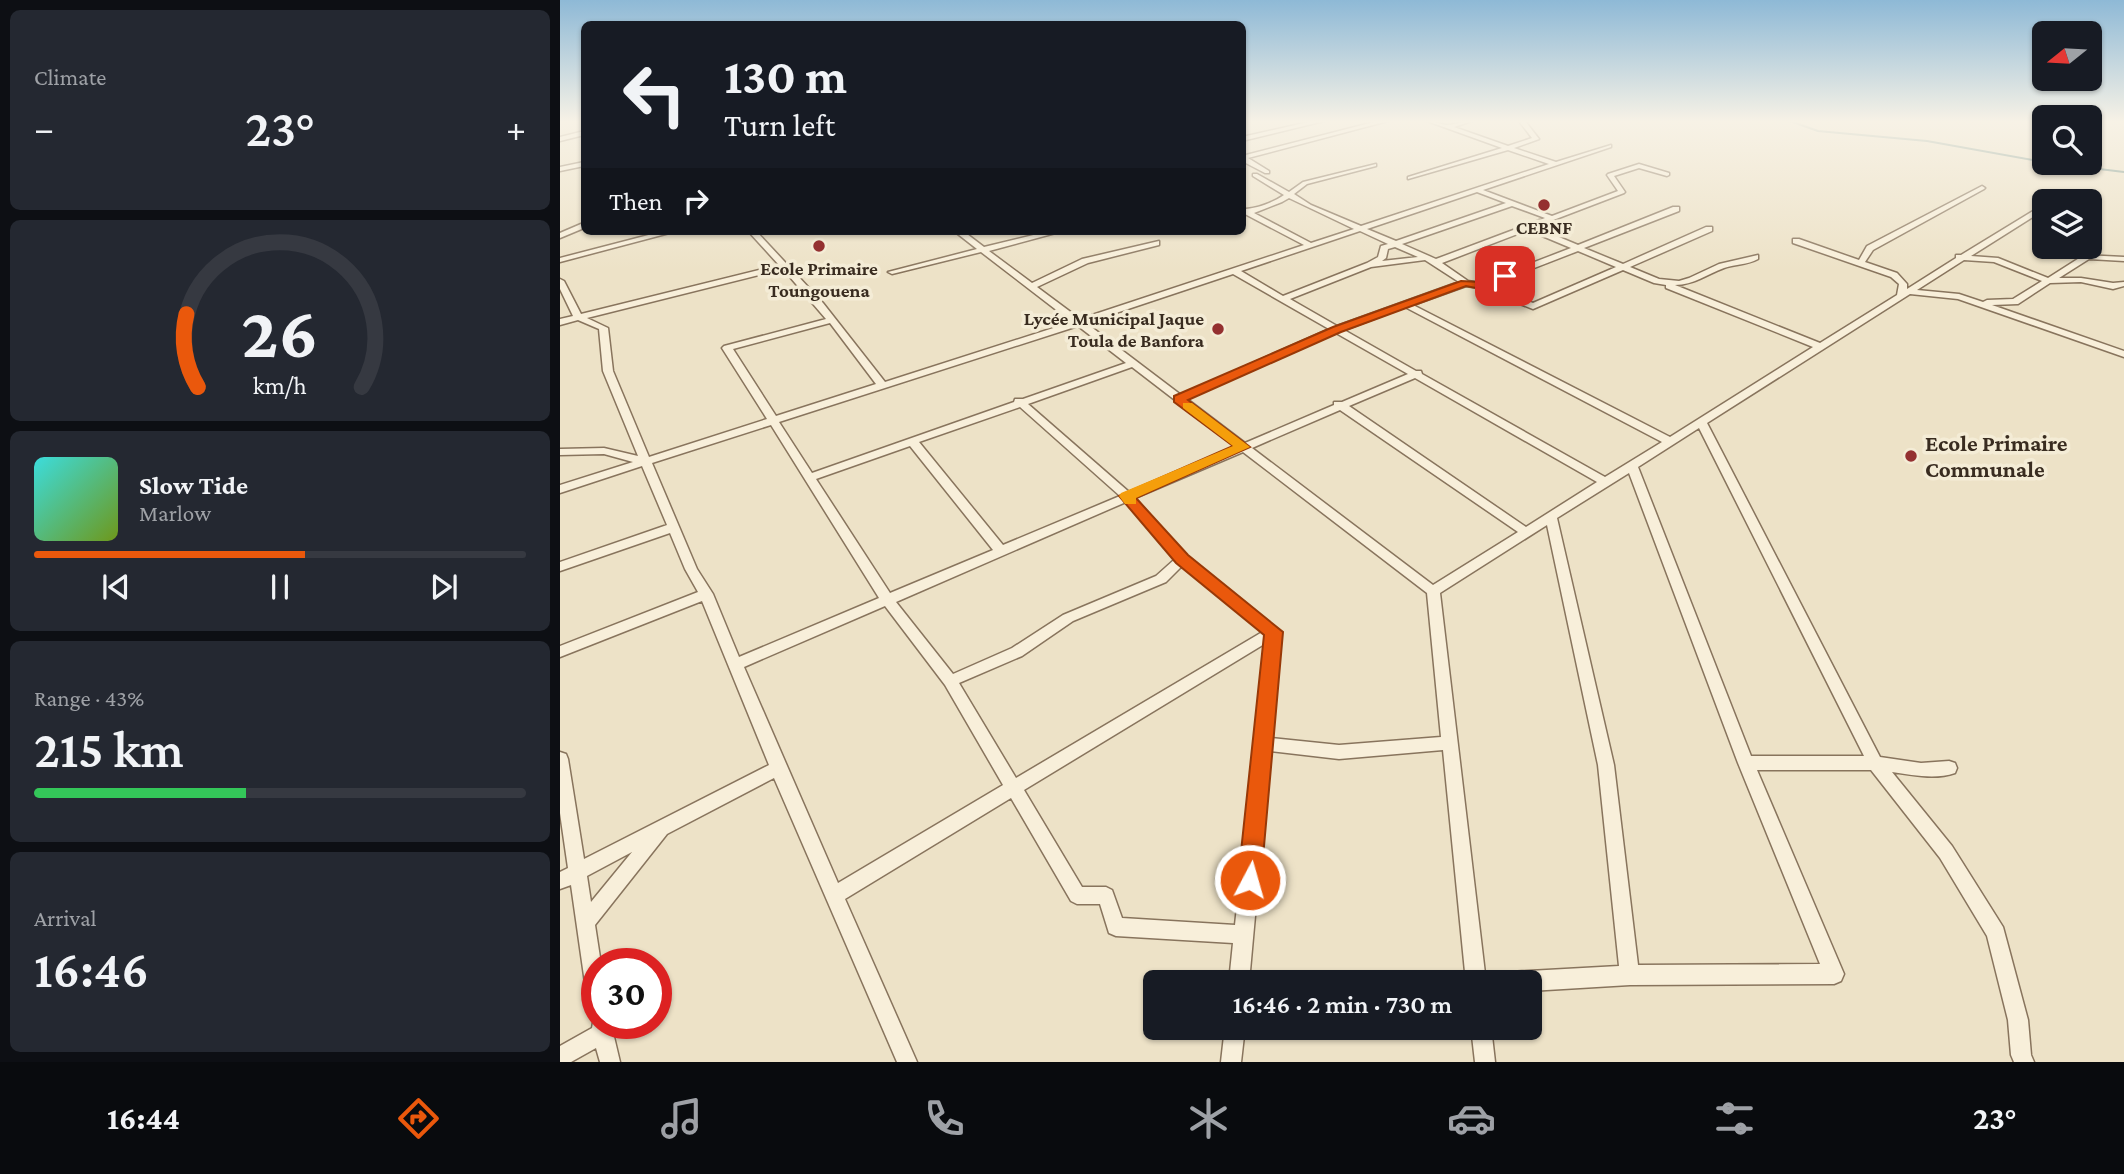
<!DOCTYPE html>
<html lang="en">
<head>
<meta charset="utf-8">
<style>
	body { margin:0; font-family:"Crimson Pro",serif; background:#242831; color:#f1f3f6; height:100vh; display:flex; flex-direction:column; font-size:26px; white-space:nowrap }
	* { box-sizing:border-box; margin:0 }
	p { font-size:23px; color:#9ea1a6 }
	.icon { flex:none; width:38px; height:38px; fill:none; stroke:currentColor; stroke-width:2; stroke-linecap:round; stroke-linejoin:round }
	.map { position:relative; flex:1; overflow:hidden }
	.details { display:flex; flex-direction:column; gap:10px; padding:10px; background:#0d0f14; width:560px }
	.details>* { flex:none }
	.guide { position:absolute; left:21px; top:21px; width:665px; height:214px; border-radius:10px; box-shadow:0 2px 5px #0004; background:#171b24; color:#f1f3f6; overflow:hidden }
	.needle { width:46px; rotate:252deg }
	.controls { position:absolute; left:1472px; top:21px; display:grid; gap:14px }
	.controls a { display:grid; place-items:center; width:70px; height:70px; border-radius:10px; background:#171b24; box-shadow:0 2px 5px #0004; font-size:35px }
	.speed { position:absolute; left:21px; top:948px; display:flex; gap:14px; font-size:35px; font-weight:700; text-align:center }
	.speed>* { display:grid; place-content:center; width:91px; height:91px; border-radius:50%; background:#171b24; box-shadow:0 2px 5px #0004; line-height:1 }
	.speed .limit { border:10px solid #d22; background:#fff; color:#111 }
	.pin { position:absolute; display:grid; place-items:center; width:60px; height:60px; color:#fff; margin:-30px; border-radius:14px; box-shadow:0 4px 10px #0006 }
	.me { position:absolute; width:77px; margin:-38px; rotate:6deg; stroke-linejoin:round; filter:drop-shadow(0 0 5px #0008) }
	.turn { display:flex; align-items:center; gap:24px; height:147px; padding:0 28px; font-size:32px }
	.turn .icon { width:91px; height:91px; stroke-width:2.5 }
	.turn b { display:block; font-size:49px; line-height:60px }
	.then { display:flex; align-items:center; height:66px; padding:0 28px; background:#0003; gap:14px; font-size:26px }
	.big { font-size:52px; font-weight:600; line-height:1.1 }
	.details .tile { flex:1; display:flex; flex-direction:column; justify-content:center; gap:10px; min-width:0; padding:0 24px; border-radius:10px; background:#242831 }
	.details .dial { align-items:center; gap:0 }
	.dial svg { height:182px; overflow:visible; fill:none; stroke:#363941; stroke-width:7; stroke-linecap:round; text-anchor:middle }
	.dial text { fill:#f1f3f6; stroke:none }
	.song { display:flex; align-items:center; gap:21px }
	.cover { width:84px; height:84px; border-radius:10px; background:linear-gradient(135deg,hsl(180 70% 55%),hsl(80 70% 35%)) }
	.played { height:7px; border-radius:4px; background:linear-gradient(90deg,#ea580c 55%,#363941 55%) }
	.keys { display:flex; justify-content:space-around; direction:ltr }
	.heat { display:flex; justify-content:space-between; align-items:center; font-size:38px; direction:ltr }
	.charge { height:10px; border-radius:5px; background:linear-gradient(90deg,#34c759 43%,#363941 0) }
	.trip { position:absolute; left:583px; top:970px; width:399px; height:70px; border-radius:10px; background:#171b24; box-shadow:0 2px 5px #0004; font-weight:600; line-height:70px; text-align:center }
	.dock { display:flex; height:112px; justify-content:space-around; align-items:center; background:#090b0e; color:#9ea1a6 }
	.dock .icon { width:49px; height:49px }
	.dock .on { color:#ea580c }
	.dock b { font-size:32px; color:#f1f3f6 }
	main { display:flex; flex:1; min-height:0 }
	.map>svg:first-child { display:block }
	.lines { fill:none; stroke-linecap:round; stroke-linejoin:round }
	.stream { stroke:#6f8f87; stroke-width:2 }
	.minor-casing { stroke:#88745d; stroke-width:3 }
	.minor { fill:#f8efda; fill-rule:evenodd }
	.route { fill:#ea580c; stroke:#983908; stroke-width:2 }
	.slow { fill:#f59e0b }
	.poi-dot { fill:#943030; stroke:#f4ecd6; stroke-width:2.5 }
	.labels { text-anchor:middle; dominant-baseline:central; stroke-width:7; stroke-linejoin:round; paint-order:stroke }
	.far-poi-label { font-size:19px; font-weight:bold; fill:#392c20; stroke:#f4ecd6 }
	.poi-label { font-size:23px; font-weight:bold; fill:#392c20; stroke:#f4ecd6; text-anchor:start }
</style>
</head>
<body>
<main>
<section class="details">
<div class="tile"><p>Climate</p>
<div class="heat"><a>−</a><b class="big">23°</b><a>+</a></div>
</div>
<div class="tile dial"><svg viewBox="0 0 100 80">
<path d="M14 69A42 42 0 1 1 86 69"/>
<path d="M14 69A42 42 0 0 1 9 37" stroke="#ea580c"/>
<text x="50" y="56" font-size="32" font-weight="700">26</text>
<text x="50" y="72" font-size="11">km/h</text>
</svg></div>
<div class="tile">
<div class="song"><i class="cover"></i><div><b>Slow Tide</b><p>Marlow</p></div></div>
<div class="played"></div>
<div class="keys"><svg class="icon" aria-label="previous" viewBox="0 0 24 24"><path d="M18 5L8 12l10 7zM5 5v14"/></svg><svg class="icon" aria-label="pause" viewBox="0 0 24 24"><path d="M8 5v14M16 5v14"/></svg><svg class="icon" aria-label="next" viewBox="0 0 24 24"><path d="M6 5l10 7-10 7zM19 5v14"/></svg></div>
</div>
<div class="tile"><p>Range · 43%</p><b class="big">215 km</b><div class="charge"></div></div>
<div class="tile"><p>Arrival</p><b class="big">16:46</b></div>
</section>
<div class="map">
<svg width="1564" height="1062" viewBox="0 0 1564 1062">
	<rect width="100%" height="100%" fill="#ede2c7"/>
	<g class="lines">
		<!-- stream -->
		<path class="stream" d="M1230,121L1258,131L1367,141L1484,162
			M1490,163L1564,172"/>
		<!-- minor casing -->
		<g class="minor-casing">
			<path id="minor" d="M682,121H687L682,123Z
				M753,121H764L682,141V137Z
				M818,121H828L688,158L709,171V173H705L682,161V156Z
				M867,121C874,121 879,124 886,125C894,125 903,121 912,121L894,127L948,146L972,138L959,121H965L979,139L954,148L996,162L1051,145V147L923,190L992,216L1058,191L1047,175L1048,174L1079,164L1109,173V175L1107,176L1079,168L1054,176L1065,192L1064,193L975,227L1018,245L1113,207H1119V211L1024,248L1063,264L1146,227H1152V231L1070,267L1099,279L1119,281L1129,278L1159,264L1198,255V259C1187,265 1176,264 1164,268C1147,274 1134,285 1115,285L1260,343L1337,295L1339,284L1331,277L1233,243V239H1239L1299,260L1307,246L1422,186L1425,188L1424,189L1313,250L1305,262L1337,273L1347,284V289L1396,258V255H1401L1473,211L1477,213L1476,215L1411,256L1438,258L1488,278L1524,255L1564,257V261L1529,259L1499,278H1521L1553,283L1564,282V286L1553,289L1521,282L1490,283L1458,304L1432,305L1564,351V357L1398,299L1350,294L1147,423L1320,757L1361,763L1389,761L1395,763L1397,768L1395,773C1375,780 1352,775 1332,772L1392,846L1443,927L1468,1020L1471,1055L1474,1062H1454L1451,1055L1448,1020L1427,936L1380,858L1311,770H1197L1284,974L1281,981L1274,984L1070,985L970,991V982H939L942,975L949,972L1059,966L1038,765L987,525L880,593L926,982H906L883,750L779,759L710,751L689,982H669L673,943L556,936L549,933L540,904H517L511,901L451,798L285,899L357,1062H337L214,778L107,834L35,925L41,964H37V1007L30,1004L27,997L11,885L0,889V872L8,868L0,813V752L6,754L8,759L24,859L209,765L142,601L0,657V646L138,592L125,569L110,533L0,571V562L107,525L82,466L0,493V485L73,462L44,454L0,455V449L44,448L78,456L43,371L39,329L18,320L0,325V319L13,316L0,289V279L4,281L21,314L219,265L188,231H196L263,303L325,382L512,322L421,252L332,274L328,272L417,249L394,231H403L424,247L490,231H503L429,251L472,283L522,259L599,241V245L528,263L477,287L520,319L744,245L683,213V209C696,209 714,202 724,195L693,176V174H697L729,192L743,182L816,164V166L747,184L734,194L751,205L801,226L989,164L948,150L848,179V177L942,148ZM917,192L946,203L836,241L807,229ZM729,198L794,229L751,243L694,213L722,202ZM952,206L985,218L876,259L842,244ZM968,230L1011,248L920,283L908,281L882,263ZM800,231L828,244L821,246L818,257L807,263L723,296L681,271ZM835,247L858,257L822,261L826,258L828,249ZM1018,251L1056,267L973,303L928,286ZM865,260L899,282L777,326L730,299L811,267ZM1404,260L1434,262L1482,281L1453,299L1427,300L1423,302L1399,294L1357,290ZM223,269L266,319L164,346L162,348L207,419L89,457L53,371L48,328L27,318ZM1063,270L1094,283L1106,285V288L1253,347L1110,437L853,305L906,286L919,288L973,309ZM673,274L769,329L621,395L526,323ZM845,307L1102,442L1045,477L862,374L861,371H856L784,330ZM270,323L316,384L216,416L173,349ZM518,326L566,363L463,399H455L454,402L252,473L219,422ZM776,333L848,374L782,402H774V405L685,443L627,399ZM572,367L676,447L569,492L468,404ZM855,378L1037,482L966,527L789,406ZM460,407L560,496L443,545L359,442ZM780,410L958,532L873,585L692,448ZM211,425L319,598L179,657L153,594L137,569L92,463ZM1139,428L1304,756H1191L1078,467ZM350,446L433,550L330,593L256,479ZM683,452L867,593L881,737L779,745L711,738L721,632L626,556L575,498ZM1069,473L1178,763L1260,964L1078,965L1054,765L997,518ZM566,502L615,559L596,576L503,615L452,648L393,674L336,602ZM622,566L704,631L456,778L399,683L462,656L513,621L606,582ZM325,606L385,685L443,785L278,883L184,667ZM706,643L675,925L562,918L552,890L546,887H522L464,790ZM72,852L31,902L27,876Z
				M24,131V135L0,141V137Z
				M24,162V166L0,171V167Z
				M21,224H24V228L0,238V233Z
				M104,231H117L0,262V258Z
				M37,1016V1024H51L60,1062H40L36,1048L11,1062H0V1046L32,1028L34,1017Z
				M665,1027H685L681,1062H661Z
				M911,1027H931L935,1062H915Z"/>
		</g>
		<!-- minor -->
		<use href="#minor" class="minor"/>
	</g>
	<!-- sky -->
	<linearGradient id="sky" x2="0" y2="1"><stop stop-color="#8eb9d6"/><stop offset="0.45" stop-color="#f7f2e6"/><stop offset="1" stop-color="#f7f2e6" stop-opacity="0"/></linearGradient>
	<rect width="1564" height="270" fill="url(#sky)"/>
	<!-- route -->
	<path class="route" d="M945,273L949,274V278L921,289L906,286L781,332L628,400L690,447L576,498L628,555L723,632L701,880L698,888L690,891L682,888L678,880L704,635L616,563L559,496L673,446L614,402V396L773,327L901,281L920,282Z"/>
	<!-- slow -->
	<path class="slow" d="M623,403H632L690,447L576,498V504H565L559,496L561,493L673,446L623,408Z"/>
	<!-- markers -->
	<g class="poi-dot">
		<circle cx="984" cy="205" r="7"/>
		<circle cx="259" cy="246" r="7"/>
		<circle cx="658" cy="329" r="7"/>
		<circle cx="1351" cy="456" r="7"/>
	</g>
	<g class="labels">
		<!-- far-poi labels -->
		<g class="far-poi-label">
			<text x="984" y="227">CEBNF</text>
			<text x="259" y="268">Ecole Primaire<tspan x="259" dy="22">Toungouena</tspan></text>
			<text x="644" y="318" text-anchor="end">Lycée Municipal Jaque<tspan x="644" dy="22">Toula de Banfora</tspan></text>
		</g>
		<!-- poi labels -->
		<g class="poi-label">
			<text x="1365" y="443">Ecole Primaire<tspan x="1365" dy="26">Communale</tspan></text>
		</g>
	</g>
</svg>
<div class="controls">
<a><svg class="needle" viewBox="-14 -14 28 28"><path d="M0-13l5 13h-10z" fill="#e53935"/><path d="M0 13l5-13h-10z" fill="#9ea1a6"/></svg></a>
<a><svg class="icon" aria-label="search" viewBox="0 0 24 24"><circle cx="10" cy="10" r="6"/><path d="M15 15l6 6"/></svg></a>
<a><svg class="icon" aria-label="layers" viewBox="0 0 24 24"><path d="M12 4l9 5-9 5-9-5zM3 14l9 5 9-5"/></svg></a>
</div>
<div class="speed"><div class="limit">30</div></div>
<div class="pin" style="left:945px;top:276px;background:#d93025"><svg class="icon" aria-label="arrive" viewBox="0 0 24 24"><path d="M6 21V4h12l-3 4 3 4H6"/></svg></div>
<svg class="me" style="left:690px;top:880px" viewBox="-20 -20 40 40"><circle r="17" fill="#ea580c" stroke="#fff" stroke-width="3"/><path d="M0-11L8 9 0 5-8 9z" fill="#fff"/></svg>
<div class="trip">16:46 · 2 min · 730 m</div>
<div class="guide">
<div class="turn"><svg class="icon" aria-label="left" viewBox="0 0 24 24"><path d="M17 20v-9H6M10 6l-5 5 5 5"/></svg><div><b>130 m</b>Turn left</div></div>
<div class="then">Then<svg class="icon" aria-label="right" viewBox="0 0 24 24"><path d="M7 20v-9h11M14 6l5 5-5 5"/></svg></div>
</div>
</div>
</main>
<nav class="dock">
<b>16:44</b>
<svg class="icon on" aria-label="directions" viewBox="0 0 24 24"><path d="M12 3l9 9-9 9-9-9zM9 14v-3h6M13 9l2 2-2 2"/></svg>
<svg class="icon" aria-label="music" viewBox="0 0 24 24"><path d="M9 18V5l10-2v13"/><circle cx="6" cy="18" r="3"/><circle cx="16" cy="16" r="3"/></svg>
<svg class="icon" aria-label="phone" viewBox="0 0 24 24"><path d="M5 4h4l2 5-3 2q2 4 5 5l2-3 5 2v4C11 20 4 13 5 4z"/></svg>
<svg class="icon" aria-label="climate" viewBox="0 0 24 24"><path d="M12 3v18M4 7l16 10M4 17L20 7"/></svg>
<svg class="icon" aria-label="car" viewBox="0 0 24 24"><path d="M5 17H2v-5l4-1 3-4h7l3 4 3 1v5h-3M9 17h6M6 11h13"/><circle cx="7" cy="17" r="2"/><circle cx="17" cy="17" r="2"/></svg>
<svg class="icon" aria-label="filters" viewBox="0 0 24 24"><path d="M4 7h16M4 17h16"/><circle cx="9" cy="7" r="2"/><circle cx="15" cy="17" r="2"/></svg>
<b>23°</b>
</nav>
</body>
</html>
